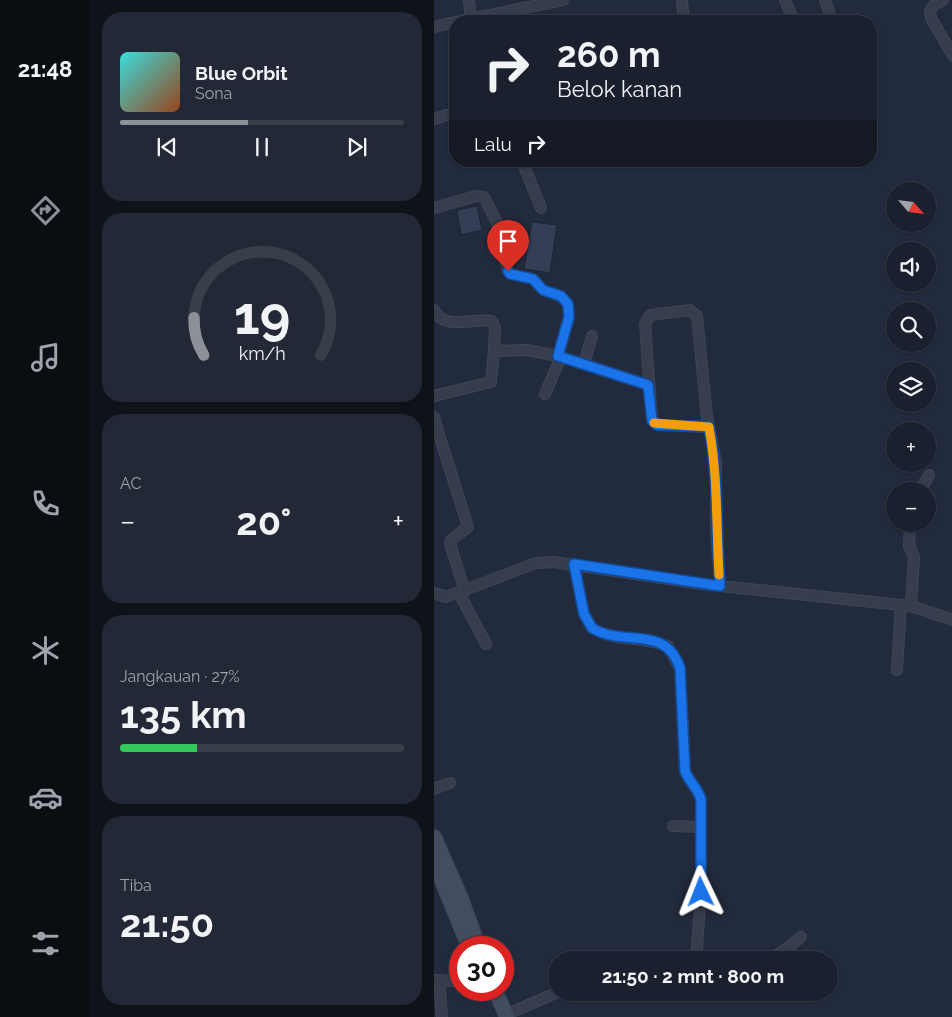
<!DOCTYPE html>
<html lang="id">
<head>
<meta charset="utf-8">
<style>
	body { margin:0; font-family:Raleway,sans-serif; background:#232836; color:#f1f3f6; height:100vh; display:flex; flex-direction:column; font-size:19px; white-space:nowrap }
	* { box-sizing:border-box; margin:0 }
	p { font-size:16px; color:#9fa3aa }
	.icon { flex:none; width:28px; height:28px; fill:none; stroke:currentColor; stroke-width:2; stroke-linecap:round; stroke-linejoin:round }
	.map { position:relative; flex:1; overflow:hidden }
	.side { display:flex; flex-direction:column; gap:12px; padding:12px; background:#0e1219; width:344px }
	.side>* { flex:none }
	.top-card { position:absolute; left:15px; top:15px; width:428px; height:152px; border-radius:20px; box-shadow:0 1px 4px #0004,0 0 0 1px #383e4a; background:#1a202e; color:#f1f3f6; overflow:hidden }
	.needle { width:32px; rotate:118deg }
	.fabs { position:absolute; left:452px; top:182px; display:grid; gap:10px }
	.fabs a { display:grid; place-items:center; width:50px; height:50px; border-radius:50%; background:#1a202e; box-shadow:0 1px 4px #0004,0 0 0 1px #383e4a; font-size:25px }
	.speed { position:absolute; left:15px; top:936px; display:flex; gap:10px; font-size:25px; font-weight:700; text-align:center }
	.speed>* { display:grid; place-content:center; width:65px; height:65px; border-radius:50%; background:#1a202e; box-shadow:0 1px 4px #0004,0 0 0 1px #383e4a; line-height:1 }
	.speed .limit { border:8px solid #d22; background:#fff; color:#111 }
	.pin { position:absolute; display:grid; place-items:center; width:42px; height:42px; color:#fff; margin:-51px -21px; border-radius:50% 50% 50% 0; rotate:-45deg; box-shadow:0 0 5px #0007 }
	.pin .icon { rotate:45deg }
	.me { position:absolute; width:55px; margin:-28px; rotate:358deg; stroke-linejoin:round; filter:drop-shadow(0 0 4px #0008) }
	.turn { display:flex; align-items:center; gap:18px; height:105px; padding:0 25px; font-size:22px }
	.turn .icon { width:65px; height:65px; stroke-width:2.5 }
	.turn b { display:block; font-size:35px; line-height:42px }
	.then { display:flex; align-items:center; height:48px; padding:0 25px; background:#0003; gap:10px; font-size:19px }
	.big { font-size:38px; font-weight:700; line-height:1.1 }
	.side .widget { flex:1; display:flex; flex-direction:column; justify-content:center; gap:8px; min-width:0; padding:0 18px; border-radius:20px; background:#232836 }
	.side .dial { align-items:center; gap:0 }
	.dial svg { height:130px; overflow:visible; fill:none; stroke:#383e4a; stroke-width:7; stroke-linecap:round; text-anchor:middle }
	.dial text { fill:#f1f3f6; stroke:none }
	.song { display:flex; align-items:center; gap:15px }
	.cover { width:60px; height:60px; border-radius:8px; background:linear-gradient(135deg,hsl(180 70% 55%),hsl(20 70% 35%)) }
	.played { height:5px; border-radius:2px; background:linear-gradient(90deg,#8c9099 45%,#383e4a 45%) }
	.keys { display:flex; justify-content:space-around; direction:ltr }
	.heat { display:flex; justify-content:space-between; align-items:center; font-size:28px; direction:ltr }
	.charge { height:8px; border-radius:4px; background:linear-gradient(90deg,#34c759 27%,#383e4a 0) }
	.trip { position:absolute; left:114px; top:951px; width:290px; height:50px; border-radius:25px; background:#1a202e; box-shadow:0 1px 4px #0004,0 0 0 1px #383e4a; font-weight:700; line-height:50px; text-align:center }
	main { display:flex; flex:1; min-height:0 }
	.menu { display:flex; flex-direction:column; width:90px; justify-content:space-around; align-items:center; background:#0a0d12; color:#9fa3aa }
	.menu .icon { width:35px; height:35px }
	.menu .current { color:#8c9099 }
	.menu b { font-size:22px; color:#f1f3f6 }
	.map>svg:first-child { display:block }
	.building { fill:#343e54; stroke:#1d2434 }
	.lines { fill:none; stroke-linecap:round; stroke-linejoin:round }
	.minor-casing { stroke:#3f4656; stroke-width:12 }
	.secondary-casing { stroke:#3f4656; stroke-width:16 }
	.minor { stroke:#363d4d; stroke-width:10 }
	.secondary { stroke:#444c61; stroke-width:14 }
	.route-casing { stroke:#114b97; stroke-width:12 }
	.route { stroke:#1a73e8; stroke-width:9 }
	.slow { stroke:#f59e0b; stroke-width:9 }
</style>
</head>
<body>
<main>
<nav class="menu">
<b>21:48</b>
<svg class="icon current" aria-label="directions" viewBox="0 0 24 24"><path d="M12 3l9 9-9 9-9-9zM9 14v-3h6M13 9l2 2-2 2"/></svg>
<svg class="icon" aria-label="music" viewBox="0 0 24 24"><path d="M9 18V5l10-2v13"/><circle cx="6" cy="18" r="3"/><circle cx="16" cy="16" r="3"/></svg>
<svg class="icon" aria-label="phone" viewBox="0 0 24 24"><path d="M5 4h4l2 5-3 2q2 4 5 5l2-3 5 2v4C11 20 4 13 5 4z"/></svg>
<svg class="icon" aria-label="climate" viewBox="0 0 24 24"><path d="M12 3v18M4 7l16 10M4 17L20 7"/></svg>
<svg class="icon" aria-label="car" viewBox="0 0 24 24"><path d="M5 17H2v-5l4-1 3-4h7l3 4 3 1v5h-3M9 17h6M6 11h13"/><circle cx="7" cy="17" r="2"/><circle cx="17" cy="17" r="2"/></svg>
<svg class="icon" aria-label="filters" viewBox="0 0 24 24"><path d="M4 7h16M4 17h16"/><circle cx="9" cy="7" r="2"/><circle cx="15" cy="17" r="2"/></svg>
</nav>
<section class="side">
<div class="widget">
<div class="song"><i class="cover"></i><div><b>Blue Orbit</b><p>Sona</p></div></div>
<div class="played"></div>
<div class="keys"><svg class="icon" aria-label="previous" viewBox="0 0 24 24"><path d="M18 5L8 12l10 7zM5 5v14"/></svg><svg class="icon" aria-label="pause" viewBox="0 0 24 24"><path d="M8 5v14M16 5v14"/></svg><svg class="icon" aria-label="next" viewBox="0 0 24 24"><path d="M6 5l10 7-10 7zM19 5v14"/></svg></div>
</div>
<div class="widget dial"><svg viewBox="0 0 100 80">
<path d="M14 69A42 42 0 1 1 86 69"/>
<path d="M14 69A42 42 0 0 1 8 46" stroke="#8c9099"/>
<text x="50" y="56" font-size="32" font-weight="700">19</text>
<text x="50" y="72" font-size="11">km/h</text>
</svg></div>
<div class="widget"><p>AC</p>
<div class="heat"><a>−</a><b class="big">20°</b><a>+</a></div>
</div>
<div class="widget"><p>Jangkauan · 27%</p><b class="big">135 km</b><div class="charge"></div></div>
<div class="widget"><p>Tiba</p><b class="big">21:50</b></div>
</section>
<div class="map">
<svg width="519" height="1017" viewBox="0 0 519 1017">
	<rect width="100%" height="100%" fill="#222b3d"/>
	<!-- building -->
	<path class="building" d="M43,206L48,230L27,235L23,210Z
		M98,222L123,225L116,273L90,269Z"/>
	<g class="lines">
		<!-- minor casing -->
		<g class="minor-casing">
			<path id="minor" d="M35,0L37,19
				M248,0L250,21
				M351,0L360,21
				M391,0L398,21
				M509,0L500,5L496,11L497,18L519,56
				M80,11L81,21
				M26,21L129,0
				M0,27L21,22
				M0,119L13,115
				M88,161L107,208
				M0,208L42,196L50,197L63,223L74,271L76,274L99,279L109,290L127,297L134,304L135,317L124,356
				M0,310C11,332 38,317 58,321L61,328L60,351
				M150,364L158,336
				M111,394L127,357
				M0,396L57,382L60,351L93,350L124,356L214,385
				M0,417L4,431L0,433
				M275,427L223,425L218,420L211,324L216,315L256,310L263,316L273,417L282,463V531L286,586
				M4,431L34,527L17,540L16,544L31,591
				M486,491L495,475
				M476,524L475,546L480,557L477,606
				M140,564L150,614L158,628C180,642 210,636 234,646L246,669L251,771C255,782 264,789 267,800V892L262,960
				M0,593L12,597L102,563L120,562L267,584L477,606L519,620
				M25,593L52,644
				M463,670L467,605
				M0,789L16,783
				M239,826L266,827
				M332,960L348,952L367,937
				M0,980L26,981
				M5,980L8,1017
				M71,1015L122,993"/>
		</g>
		<!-- secondary casing -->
		<g class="secondary-casing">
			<path id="secondary" d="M0,837L26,896L45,948
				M0,861L35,947
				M61,990L73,1017"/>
		</g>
		<!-- minor -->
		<use href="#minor" class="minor"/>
		<!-- secondary -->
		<use href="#secondary" class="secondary"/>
	</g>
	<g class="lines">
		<!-- route casing -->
		<g class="route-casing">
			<path id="route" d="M74,271L76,274L99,279L109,290L127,296L134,304L135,317L124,356L214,385L218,420L223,425L275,427C285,479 282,532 286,586L140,564L150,614L158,628C190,648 231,623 246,668L251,771C255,782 265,789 267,800V892"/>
		</g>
		<!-- route -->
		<use href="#route" class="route"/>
		<!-- slow -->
		<path class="slow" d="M220,423L275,427C284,477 282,524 285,575"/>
	</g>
</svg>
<div class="fabs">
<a><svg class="needle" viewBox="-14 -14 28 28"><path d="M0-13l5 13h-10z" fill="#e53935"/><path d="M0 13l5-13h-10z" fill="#9fa3aa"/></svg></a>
<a><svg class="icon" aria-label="sound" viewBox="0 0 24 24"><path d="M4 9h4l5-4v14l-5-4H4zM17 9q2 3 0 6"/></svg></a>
<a><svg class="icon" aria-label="search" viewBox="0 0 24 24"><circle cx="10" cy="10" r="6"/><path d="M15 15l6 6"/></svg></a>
<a><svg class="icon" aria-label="layers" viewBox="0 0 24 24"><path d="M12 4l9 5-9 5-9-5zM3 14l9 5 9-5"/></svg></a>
<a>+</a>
<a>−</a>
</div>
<div class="speed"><div class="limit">30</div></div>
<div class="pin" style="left:74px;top:271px;background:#d93025"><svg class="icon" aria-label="arrive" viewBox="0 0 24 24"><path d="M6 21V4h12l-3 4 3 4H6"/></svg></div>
<svg class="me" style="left:267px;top:892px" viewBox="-20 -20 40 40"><path d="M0-17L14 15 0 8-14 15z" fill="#1a73e8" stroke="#fff" stroke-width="4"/></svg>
<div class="trip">21:50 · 2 mnt · 800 m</div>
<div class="top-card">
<div class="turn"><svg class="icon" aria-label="right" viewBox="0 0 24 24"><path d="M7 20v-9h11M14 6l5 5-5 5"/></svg><div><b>260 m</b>Belok kanan</div></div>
<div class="then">Lalu<svg class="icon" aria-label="right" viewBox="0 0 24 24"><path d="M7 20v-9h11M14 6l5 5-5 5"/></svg></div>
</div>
</div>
</main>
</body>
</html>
